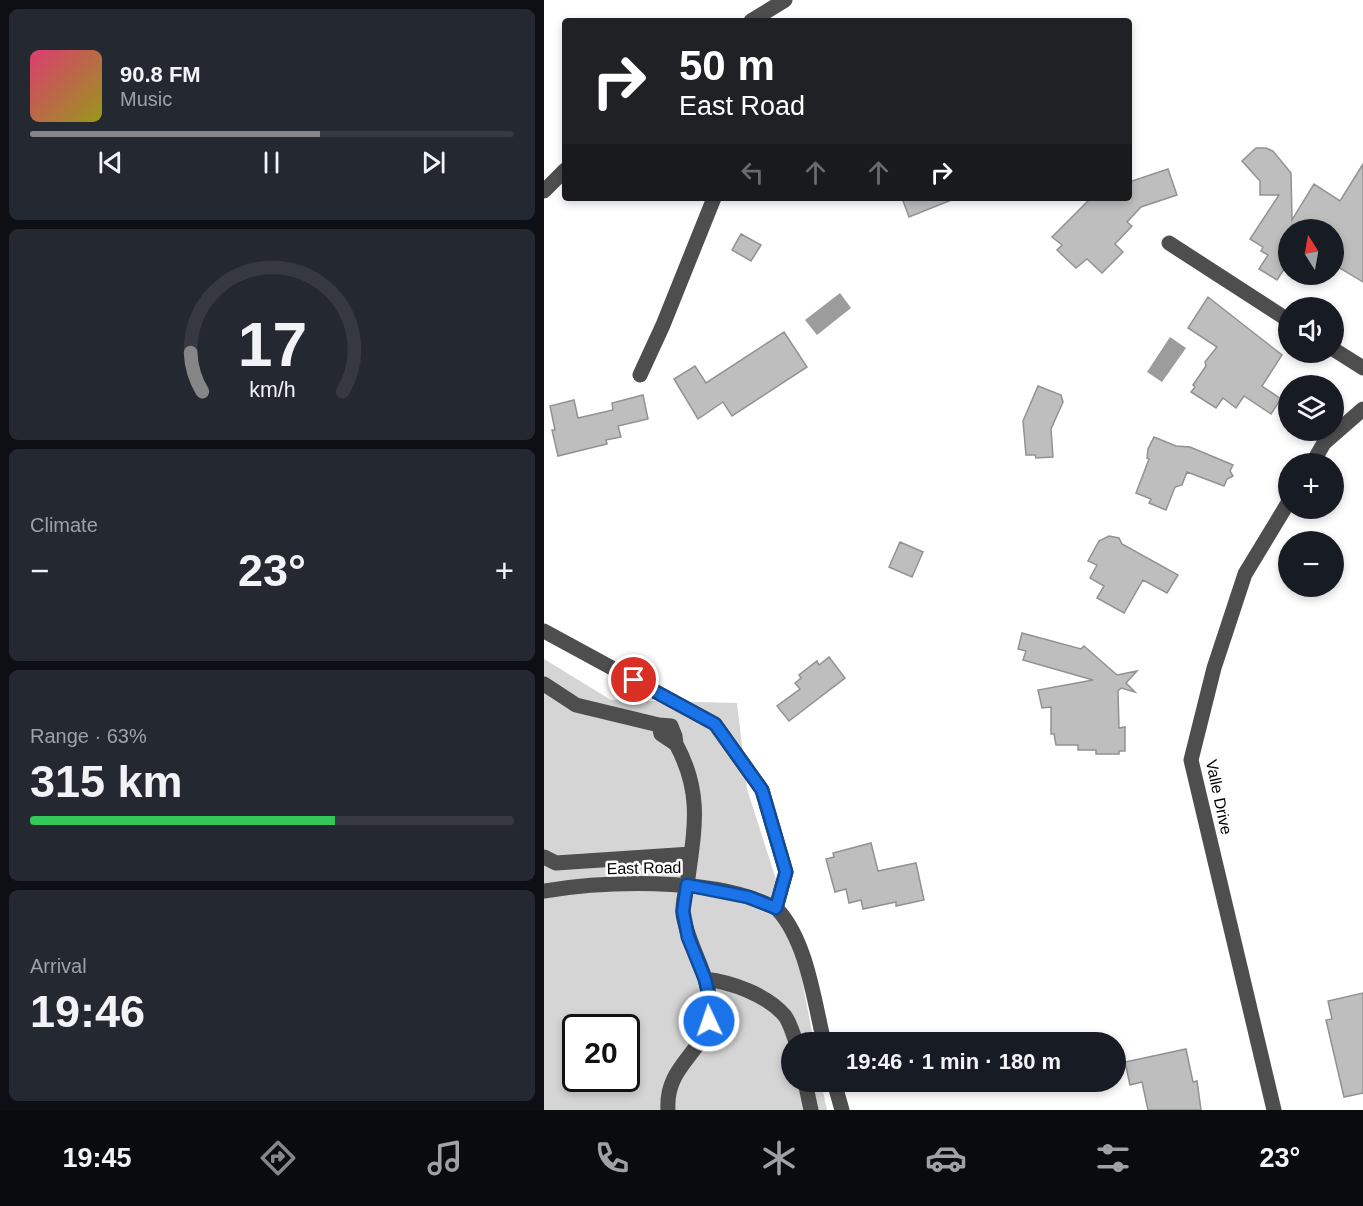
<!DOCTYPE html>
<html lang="en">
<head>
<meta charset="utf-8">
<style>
	body { margin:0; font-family:Helvetica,sans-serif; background:#242831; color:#f1f3f6; height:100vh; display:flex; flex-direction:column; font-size:22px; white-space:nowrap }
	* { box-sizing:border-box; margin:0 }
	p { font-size:20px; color:#9ea1a6 }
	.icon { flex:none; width:33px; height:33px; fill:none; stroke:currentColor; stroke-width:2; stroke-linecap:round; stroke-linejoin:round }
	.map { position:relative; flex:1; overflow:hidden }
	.drawer { display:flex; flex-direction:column; gap:9px; padding:9px; background:#0d0f14; width:544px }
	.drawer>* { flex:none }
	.hud { position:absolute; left:18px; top:18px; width:570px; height:183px; border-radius:6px; box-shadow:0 3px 9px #0003; background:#202124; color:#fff; overflow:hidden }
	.needle { width:39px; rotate:349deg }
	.buttons { position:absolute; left:734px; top:219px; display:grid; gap:12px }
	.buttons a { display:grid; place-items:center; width:66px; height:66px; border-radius:50%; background:#171b24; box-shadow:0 3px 9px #0003; font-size:30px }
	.speed { position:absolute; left:18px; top:1014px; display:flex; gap:12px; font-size:30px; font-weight:700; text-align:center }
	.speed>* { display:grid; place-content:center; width:78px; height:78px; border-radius:50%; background:#171b24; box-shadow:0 3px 9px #0003; line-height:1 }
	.speed .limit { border:3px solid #111; border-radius:9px; background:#fff; color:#111 }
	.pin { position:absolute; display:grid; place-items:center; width:51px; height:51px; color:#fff; margin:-26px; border:3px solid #fff; border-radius:50%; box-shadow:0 2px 6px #0007 }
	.me { position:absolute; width:66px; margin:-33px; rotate:357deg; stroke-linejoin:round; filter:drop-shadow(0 0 4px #0008) }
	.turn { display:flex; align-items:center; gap:21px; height:126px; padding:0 18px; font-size:27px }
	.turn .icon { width:78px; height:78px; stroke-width:2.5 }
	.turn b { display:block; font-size:42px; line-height:51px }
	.lanes { display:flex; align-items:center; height:57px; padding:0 18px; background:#0003; justify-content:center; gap:30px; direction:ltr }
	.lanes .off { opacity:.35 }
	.big { font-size:45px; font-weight:700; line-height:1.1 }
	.drawer .tile { flex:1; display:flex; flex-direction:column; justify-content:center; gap:9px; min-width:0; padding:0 21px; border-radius:9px; background:#242831 }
	.drawer .dial { align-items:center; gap:0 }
	.dial svg { height:156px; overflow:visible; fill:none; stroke:#363941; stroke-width:7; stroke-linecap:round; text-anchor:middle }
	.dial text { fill:#f1f3f6; stroke:none }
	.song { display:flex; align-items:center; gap:18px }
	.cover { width:72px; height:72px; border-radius:9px; background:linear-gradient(135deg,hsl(340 70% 55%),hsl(60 70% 35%)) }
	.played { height:6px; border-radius:3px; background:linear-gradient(90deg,#858687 60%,#363941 60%) }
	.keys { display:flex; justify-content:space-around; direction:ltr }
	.heat { display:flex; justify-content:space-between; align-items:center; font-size:33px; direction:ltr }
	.charge { height:9px; border-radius:4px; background:linear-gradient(90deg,#34c759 63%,#363941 0) }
	.trip { position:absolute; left:237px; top:1032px; width:345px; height:60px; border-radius:30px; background:#171b24; box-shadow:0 3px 9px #0003; font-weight:700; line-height:60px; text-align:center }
	.menu { display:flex; height:96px; justify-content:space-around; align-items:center; background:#090b0e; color:#9ea1a6 }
	.menu .icon { width:42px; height:42px }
	.menu .on { color:#858687 }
	.menu b { font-size:27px; color:#f1f3f6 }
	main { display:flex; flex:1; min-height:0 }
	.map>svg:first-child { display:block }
	.green { fill:#d5d5d5; fill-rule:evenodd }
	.water { fill:#9c9c9c }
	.building { fill:#bebebe; stroke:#929292; stroke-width:1.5 }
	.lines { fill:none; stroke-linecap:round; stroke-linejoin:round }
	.minor { stroke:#4e4e4e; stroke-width:15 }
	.route-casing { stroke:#114b97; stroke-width:15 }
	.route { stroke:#1a73e8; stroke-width:10 }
	.labels { text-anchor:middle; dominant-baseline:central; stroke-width:5; stroke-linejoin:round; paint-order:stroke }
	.street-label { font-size:16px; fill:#000; stroke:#fff }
</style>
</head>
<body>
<main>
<section class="drawer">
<div class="tile">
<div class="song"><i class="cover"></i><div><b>90.8 FM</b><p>Music</p></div></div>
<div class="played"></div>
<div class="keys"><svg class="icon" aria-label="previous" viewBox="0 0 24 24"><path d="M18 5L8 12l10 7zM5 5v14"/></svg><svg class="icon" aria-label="pause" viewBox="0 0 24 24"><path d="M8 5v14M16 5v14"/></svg><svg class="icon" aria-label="next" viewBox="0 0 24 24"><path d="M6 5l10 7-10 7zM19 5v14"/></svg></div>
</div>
<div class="tile dial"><svg viewBox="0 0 100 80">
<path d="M14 69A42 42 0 1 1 86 69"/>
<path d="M14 69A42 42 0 0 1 8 49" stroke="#858687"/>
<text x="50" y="56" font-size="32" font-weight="700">17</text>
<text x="50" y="72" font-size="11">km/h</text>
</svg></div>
<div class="tile"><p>Climate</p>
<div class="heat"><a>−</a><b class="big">23°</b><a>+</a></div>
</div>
<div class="tile"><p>Range · 63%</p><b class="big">315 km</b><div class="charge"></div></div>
<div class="tile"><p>Arrival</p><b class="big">19:46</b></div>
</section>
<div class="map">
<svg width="819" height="1110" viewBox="0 0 819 1110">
	<rect width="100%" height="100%" fill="#fff"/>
	<!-- green -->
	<path class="green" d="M0,659L67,700L193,703L203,789L248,929L270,1042H248V1082H277L283,1110H0ZM32,1028H82V1078H32Z"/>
	<!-- water -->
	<path class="water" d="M296,293L307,308L273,335L261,320Z
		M626,337L642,348L618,382L603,372Z"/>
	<!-- building -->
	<path class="building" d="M712,148H722L729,151L747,173L748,220L770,184L796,201L819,164V282L789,264L796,249L789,244V230H744V263L733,280L715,269L724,255L717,251L719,247L706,239L735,195H716V181L698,161Z
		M624,169L633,195L597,207L583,222L588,226L571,244L579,252L558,273L543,259L532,268L513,250L518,245L508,237L547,198H585V182Z
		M358,198H410V199L365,217Z
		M197,234L217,245L207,261L188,250Z
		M664,297L738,355L718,386L737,399L727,414L700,396L692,408L679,398L672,408L647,392L651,387L649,385L662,366L661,362L673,347L644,328Z
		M240,332L263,367L188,416L179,402L154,419L130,379L151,366L162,383Z
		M494,386L517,395L519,402L507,429L509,457L492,458L491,455H482L479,421Z
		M99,395L104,419L74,426L77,437L62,440L63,444L14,456L8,430H11L6,406L30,400L34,418L69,410L68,403Z
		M610,437L632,446L646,447L689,465L686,471L689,476L683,479L680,486L643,472L638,485L631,487L622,510L605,503L607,499L592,493L605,459L603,458L604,449Z
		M565,536L575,538L578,544L634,575L623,593L599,580L580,613L553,598L560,586L546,578L553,565L544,561L555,541Z
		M356,542L379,552L368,577L345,567Z
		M478,633L537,649L540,646L573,675L593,671L582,683L591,692L577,688L574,691L575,728L581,727V751H575V754H552V750H534V745H512L510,734H507V707L498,708L494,690L549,680L479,660L482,651L474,649Z
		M285,657L301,678L245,721L233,706L256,689L251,683L257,678L255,675L273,661L275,665Z
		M327,843L334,871L372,863L380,900L352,906V902L319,909L317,900L305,903L302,889L291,892L282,859L290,857L289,853Z
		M819,993V1093L800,1097L782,1020L788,1019L784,1001Z
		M642,1049L649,1082L653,1081L657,1110H604L598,1082L586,1085L581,1062Z"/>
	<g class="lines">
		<!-- minor -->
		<path class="minor" d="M207,21L241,0
			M0,191L21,170
			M625,243L744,320
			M789,349L819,368
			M96,375L119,325L170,198
			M768,464L780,443L819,409
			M0,631L171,724L218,790L242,872L232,908
			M0,684L32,705L115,725
			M115,725L127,726L131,736L132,744L117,734Z
			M0,857L12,863L147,854
			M0,891C61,881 161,878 218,902C223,904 230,906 234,910C263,942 270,1001 280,1042
			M161,979C187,982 224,995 241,1016C246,1023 249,1034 252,1042
			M261,1082L267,1110
			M290,1082L298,1110
			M124,1110C121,1067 158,1054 165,1020C173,984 144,949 139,914C138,903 142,889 144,878C151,826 158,792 132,744
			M730,1110L647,760L670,668L701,574L744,503"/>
	</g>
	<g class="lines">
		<!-- route casing -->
		<g class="route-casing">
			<path id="route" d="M90,680L171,724L218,790L242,872L232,908L204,897L143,885L139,911L144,937L161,979L166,1001L165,1021"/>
		</g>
		<!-- route -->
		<use href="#route" class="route"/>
	</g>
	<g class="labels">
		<!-- street labels -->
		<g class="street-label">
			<text transform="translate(675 797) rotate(78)">Valle Drive</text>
			<text transform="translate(100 868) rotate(-1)">East Road</text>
		</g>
	</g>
</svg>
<div class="buttons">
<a><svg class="needle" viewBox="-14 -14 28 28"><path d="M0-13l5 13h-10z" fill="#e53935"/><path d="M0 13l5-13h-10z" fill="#9ea1a6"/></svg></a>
<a><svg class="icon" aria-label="sound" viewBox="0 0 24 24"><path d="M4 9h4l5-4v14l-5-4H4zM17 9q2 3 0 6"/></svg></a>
<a><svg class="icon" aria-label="layers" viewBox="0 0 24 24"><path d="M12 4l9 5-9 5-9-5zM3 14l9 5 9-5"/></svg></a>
<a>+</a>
<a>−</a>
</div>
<div class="speed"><div class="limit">20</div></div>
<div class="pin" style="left:90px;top:680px;background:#d93025"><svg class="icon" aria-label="arrive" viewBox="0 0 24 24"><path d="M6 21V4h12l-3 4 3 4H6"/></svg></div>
<svg class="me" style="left:165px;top:1021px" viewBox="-20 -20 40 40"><circle r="17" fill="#1a73e8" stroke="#fff" stroke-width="3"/><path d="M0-11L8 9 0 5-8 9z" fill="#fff"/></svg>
<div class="trip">19:46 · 1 min · 180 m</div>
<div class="hud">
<div class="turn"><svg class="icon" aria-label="right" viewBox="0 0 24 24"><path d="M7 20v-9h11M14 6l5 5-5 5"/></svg><div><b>50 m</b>East Road</div></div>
<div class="lanes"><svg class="icon off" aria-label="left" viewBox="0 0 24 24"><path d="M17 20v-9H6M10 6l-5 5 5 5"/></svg><svg class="icon off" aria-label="ahead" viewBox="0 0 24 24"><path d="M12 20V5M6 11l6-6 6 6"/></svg><svg class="icon off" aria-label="ahead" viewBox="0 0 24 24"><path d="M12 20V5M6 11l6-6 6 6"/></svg><svg class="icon" aria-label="right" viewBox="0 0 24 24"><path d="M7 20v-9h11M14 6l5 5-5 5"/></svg></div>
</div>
</div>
</main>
<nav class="menu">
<b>19:45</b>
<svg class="icon on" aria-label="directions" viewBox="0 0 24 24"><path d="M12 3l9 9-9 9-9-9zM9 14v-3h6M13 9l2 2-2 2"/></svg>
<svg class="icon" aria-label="music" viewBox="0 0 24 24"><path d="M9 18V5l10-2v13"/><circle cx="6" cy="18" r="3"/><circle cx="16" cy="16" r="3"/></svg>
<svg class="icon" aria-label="phone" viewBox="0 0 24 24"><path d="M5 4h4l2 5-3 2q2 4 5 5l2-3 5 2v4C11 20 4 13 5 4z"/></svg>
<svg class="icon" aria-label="climate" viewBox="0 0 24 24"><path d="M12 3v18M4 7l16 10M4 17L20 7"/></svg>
<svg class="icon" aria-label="car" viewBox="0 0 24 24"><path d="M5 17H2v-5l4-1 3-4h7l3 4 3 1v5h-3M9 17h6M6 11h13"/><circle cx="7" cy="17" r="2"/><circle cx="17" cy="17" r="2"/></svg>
<svg class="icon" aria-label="filters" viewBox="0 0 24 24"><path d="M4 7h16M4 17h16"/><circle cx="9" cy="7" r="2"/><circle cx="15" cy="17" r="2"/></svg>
<b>23°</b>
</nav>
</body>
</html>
